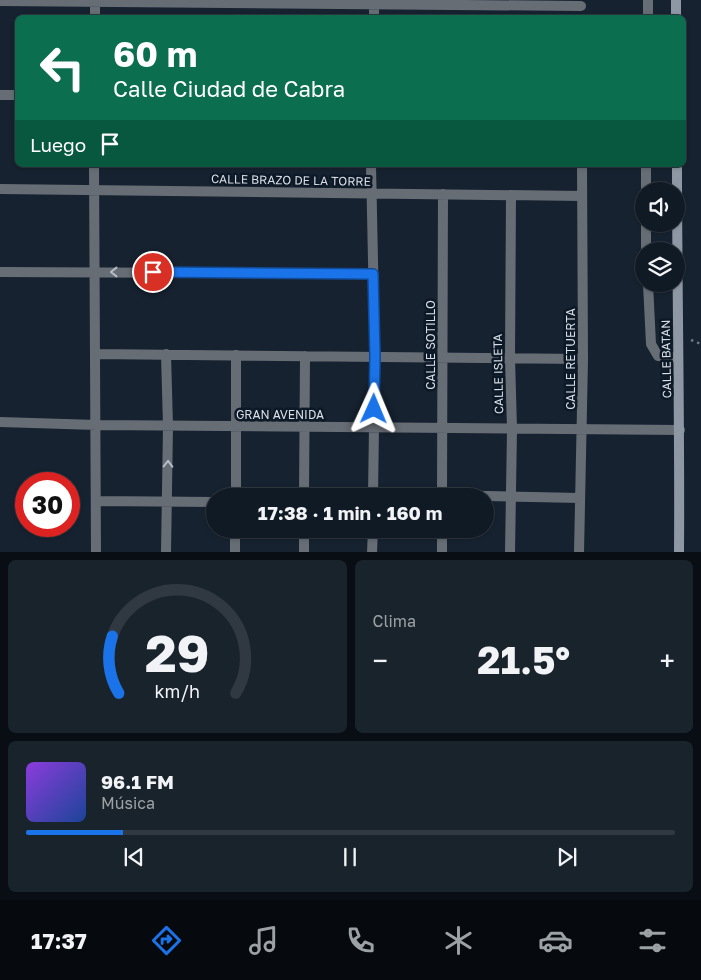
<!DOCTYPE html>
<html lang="es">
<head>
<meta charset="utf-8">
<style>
	body { margin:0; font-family:"Golos Text",sans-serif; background:#19232c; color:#f1f3f6; height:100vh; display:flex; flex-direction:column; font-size:19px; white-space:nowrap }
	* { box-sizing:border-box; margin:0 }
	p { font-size:16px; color:#9ca1a6 }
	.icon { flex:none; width:28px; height:28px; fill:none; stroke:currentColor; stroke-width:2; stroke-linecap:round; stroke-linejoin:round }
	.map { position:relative; height:552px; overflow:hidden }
	.side { display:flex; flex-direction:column; gap:8px; padding:8px; background:#090e14; flex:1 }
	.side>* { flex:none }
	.hud { position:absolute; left:15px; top:15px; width:671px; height:152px; border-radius:8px; box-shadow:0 1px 4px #0004,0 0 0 1px #303841; background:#0b6e4f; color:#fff; overflow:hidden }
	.tools { position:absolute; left:635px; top:182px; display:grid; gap:10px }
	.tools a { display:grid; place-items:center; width:50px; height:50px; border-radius:50%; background:#101a24; box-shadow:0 1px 4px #0004,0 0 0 1px #303841; font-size:25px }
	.speed { position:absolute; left:15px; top:472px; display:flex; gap:10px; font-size:25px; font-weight:700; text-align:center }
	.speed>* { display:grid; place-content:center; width:65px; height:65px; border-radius:50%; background:#101a24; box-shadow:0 1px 4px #0004,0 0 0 1px #303841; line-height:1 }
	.speed .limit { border:8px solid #d22; background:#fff; color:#111 }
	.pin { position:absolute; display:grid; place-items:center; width:42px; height:42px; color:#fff; margin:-21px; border:2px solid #fff; border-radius:50%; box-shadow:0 1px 5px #0007 }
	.me { position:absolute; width:55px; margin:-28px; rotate:1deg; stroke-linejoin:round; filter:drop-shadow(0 0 4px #0008) }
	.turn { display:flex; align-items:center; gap:18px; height:105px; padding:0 15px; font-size:22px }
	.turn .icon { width:65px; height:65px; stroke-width:2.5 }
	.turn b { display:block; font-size:35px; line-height:42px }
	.then { display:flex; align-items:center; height:48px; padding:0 15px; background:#0003; gap:10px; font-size:19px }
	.big { font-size:38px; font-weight:700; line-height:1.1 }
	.side .widget { flex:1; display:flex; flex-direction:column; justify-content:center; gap:8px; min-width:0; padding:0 18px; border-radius:8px; background:#19232c }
	.side .dial { align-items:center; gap:0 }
	.dial svg { height:130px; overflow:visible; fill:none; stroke:#303841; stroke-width:7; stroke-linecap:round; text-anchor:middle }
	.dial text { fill:#f1f3f6; stroke:none }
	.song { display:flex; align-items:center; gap:15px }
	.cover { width:60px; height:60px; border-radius:8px; background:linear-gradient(135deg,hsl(270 70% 55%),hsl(220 70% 35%)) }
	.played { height:5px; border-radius:2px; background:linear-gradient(90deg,#1a73e8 15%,#303841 15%) }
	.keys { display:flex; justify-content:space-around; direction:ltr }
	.heat { display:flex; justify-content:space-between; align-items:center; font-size:28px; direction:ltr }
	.side .tiles { flex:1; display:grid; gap:8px; grid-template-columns:1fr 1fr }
	.widget:last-child { grid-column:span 2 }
	.trip { position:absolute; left:206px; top:488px; width:288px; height:50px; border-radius:25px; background:#101a24; box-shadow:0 1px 4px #0004,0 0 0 1px #303841; font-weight:700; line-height:50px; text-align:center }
	.tab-bar { display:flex; height:80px; justify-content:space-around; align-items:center; background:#060a0e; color:#9ca1a6 }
	.tab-bar .icon { width:35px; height:35px }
	.tab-bar .on { color:#1a73e8 }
	.tab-bar b { font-size:22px; color:#f1f3f6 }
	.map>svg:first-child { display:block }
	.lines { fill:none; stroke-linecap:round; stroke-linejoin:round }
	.path { stroke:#6e7985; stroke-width:2.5; stroke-dasharray:2.5 4; stroke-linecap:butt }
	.street { stroke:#676d75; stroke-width:10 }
	.secondary { stroke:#8e98a5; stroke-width:10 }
	.oneway { stroke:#b5bcc6 }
	.route-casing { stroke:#114b97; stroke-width:12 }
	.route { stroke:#1a73e8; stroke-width:9 }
	.labels { text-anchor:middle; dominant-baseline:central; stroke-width:5; stroke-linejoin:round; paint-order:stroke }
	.street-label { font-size:12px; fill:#d6dee8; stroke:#0d1926 }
</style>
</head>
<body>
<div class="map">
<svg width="701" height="553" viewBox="0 0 701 553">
	<rect width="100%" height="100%" fill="#162230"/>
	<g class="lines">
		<!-- path -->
		<path class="path" d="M691,340L701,344"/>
		<!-- street -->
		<path class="street" d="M0,1L581,6
			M95,18V0
			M374,18V0
			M648,18V0
			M0,95H18
			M94,165L96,553
			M371,165L375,356L373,496
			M0,189L582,196
			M646,191V165
			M646,251V224
			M0,272L373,274
			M648,284L651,344L658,356L678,358
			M95,354L583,359
			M0,422L97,425L680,430
			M442,495L580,498
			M236,496V355
			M304,496L305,356
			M442,496L443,194
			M97,501L215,502
			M166,553L168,426L166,354
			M235,553V529
			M304,553V529
			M372,553L373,529
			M442,553V529
			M510,553L512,429L510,358L511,195
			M579,553L583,359L582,165"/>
		<!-- secondary -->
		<path class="secondary" d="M676,0V18
			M677,165C677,294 680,423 679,553"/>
	</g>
	<!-- one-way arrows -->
	<defs><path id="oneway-chevron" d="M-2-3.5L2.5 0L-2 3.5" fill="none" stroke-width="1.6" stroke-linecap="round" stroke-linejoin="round" transform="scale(1.25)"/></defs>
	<g class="oneway">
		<use href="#oneway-chevron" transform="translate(114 272) rotate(-180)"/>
		<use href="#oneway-chevron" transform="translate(168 464) rotate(-89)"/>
	</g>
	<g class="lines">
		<!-- route casing -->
		<g class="route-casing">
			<path id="route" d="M153,272L373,274L375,356L374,409"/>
		</g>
		<!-- route -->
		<use href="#route" class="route"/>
	</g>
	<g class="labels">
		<!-- street labels -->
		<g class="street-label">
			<text transform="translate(291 180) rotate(1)">CALLE BRAZO DE LA TORRE</text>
			<text transform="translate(430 345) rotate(-90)">CALLE SOTILLO</text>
			<text transform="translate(570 359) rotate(-90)">CALLE RETUERTA</text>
			<text transform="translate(666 359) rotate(-91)">CALLE BATAN</text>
			<text transform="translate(498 374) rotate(-91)">CALLE ISLETA</text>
			<text x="280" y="414">GRAN AVENIDA</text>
		</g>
	</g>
</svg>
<div class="tools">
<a><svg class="icon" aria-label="sound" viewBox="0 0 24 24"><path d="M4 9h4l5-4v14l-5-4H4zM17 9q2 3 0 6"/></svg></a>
<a><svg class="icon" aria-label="layers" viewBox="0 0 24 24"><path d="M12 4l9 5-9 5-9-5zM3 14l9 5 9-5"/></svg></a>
</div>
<div class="speed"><div class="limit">30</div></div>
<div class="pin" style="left:153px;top:272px;background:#d93025"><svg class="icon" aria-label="arrive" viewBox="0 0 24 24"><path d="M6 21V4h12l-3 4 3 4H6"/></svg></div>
<svg class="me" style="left:374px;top:409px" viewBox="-20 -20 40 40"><path d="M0-17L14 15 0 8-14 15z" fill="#1a73e8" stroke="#fff" stroke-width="4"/></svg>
<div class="trip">17:38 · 1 min · 160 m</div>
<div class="hud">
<div class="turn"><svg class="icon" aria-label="left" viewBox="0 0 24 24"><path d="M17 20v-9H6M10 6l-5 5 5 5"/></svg><div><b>60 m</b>Calle Ciudad de Cabra</div></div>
<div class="then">Luego<svg class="icon" aria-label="arrive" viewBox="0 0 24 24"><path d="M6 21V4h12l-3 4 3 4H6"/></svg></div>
</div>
</div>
<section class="side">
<div class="tiles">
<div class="widget dial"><svg viewBox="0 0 100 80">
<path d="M14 69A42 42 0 1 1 86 69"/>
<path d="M14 69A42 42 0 0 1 10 34" stroke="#1a73e8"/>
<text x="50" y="56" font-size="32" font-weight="700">29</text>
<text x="50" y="72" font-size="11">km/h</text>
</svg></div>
<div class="widget"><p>Clima</p>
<div class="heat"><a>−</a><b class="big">21.5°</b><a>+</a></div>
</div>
<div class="widget">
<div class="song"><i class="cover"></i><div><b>96.1 FM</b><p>Música</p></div></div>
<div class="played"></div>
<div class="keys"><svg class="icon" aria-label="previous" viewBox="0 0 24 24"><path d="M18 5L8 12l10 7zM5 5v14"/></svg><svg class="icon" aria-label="pause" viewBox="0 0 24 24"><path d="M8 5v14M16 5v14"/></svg><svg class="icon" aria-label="next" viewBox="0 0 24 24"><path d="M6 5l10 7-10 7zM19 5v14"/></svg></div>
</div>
</div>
</section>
<nav class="tab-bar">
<b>17:37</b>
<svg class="icon on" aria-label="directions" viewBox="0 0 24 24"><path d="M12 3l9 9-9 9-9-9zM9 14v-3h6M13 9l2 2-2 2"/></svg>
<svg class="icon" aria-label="music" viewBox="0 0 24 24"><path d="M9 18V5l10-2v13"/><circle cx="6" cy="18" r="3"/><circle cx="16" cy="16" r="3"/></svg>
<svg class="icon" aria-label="phone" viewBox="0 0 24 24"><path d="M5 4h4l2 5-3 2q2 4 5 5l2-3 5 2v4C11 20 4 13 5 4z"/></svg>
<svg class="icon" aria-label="climate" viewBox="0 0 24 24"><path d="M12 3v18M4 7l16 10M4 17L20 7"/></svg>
<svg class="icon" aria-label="car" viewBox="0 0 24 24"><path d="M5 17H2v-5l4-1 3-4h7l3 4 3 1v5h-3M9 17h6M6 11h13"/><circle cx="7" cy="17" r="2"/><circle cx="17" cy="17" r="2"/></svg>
<svg class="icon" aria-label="filters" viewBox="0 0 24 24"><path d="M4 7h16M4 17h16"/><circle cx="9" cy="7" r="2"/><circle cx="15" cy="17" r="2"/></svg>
</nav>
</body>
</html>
